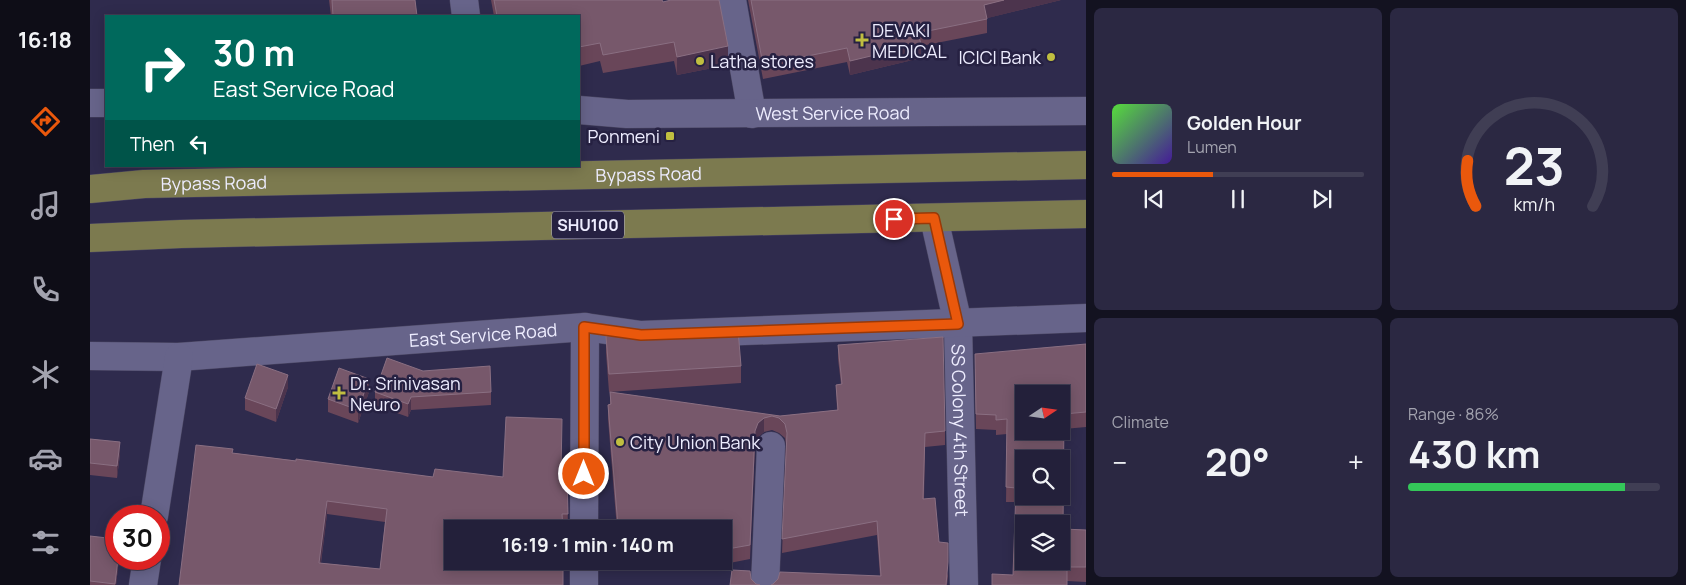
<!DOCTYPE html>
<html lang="en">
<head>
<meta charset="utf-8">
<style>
	body { margin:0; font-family:Manrope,sans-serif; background:#2b2842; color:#f1f3f6; height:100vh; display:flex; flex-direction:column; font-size:19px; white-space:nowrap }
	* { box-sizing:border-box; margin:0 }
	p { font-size:16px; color:#a3a3af }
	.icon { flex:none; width:28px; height:28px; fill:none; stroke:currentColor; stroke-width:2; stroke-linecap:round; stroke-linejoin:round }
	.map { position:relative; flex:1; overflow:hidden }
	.sheet { display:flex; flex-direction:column; gap:8px; padding:8px; background:#131220; width:600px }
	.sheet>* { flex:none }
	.banner { position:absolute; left:15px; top:15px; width:475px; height:152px; border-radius:0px; box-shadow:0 2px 12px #0003,0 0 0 1px #403e54; background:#00695c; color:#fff; overflow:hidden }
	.needle { width:32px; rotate:77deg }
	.fabs { position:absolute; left:925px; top:385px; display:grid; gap:10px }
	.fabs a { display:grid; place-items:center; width:55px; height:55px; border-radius:0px; background:#23203a; box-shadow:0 2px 12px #0003,0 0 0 1px #403e54; font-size:25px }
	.speed { position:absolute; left:15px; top:505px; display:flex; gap:10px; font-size:25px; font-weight:700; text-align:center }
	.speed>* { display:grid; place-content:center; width:65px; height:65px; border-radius:50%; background:#23203a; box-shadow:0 2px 12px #0003,0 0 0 1px #403e54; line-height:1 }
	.speed .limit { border:8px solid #d22; background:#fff; color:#111 }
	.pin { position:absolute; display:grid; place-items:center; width:42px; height:42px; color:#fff; margin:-21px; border:2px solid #fff; border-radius:50%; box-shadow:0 1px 5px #0007 }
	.me { position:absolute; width:55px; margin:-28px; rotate:0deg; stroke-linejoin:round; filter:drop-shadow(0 0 4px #0008) }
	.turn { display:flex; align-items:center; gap:18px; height:105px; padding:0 25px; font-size:22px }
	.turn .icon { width:65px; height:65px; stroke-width:2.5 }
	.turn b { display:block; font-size:35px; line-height:42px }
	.then { display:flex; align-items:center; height:48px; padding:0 25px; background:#0003; gap:10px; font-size:19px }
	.big { font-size:38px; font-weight:700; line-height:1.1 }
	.sheet .card { flex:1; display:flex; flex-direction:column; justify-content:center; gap:8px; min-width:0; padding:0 18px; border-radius:8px; background:#2b2842 }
	.sheet .dial { align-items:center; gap:0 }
	.dial svg { height:130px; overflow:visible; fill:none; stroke:#403e54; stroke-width:7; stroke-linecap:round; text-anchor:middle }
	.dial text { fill:#f1f3f6; stroke:none }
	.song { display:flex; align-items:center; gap:15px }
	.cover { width:60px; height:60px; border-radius:8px; background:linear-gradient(135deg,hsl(110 70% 55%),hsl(260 70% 35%)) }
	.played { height:5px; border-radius:2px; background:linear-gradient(90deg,#ea580c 40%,#403e54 40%) }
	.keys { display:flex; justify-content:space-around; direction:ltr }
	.heat { display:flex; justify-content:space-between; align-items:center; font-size:28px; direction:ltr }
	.charge { height:8px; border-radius:4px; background:linear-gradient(90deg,#34c759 86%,#403e54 0) }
	.sheet .tiles { flex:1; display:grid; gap:8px; grid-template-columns:repeat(2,1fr) }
	.trip { position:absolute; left:354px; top:520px; width:288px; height:50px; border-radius:0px; background:#23203a; box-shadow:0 2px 12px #0003,0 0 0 1px #403e54; font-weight:700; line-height:50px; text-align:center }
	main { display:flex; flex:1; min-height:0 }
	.tab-bar { display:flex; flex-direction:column; width:90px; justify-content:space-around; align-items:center; background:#0e0d17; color:#a3a3af }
	.tab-bar .icon { width:35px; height:35px }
	.tab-bar .active { color:#ea580c }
	.tab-bar b { font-size:22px; color:#f1f3f6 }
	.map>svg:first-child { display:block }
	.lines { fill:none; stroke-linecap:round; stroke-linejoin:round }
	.minor-casing { stroke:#4b4763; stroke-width:29 }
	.major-casing { stroke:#4b4763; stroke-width:29 }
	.minor { stroke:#67648a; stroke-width:28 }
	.major { stroke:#7c7a4f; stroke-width:28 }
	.wall { fill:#694659; fill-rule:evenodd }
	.shaded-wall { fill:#4c344d }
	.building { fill:#77586b; stroke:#8a6f82; fill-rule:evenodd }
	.route-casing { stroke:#983908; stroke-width:12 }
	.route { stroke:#ea580c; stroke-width:9 }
	.poi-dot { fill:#c0be40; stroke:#262142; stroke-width:2 }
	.labels { text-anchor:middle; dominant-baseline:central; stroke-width:5; stroke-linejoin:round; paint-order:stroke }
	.shield { fill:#262142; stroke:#b1afc6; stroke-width:1 }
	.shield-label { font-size:16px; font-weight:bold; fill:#edecfe }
	.poi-label { font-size:18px; fill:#edecfe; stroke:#262142; text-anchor:start }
	.street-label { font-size:18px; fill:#edecfe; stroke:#262142 }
</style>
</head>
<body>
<main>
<nav class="tab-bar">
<b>16:18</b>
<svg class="icon active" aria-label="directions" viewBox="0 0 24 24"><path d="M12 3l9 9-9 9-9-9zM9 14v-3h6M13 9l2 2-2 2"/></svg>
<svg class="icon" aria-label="music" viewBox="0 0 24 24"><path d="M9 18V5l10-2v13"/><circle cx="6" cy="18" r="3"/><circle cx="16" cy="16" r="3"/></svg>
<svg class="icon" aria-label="phone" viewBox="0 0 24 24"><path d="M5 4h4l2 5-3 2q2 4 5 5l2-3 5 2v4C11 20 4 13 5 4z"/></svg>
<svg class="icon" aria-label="climate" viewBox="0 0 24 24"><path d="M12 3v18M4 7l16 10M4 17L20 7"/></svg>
<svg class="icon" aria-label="car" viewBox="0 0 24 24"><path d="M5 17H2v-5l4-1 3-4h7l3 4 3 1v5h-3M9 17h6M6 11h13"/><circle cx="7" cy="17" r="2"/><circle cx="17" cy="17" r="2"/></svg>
<svg class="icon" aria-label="filters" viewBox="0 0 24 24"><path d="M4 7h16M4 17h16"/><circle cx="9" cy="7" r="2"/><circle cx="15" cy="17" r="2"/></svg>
</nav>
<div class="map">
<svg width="996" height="585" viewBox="0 0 996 585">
	<rect width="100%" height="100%" fill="#2f2b4d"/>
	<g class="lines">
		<!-- minor casing -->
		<g class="minor-casing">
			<g id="minor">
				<path d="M374,0L376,16"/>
				<path d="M642,0L662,114"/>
				<path d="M0,103H16"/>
				<path id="s1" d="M489,110L537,114L996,111"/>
				<path id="s2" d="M844,218L868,324L874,585"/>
				<path id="s3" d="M0,356L89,357L495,327L551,335L996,318"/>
				<path d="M64,516L89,357"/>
				<path d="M494,529L495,327"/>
				<path d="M53,585L57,559"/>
				<path d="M494,585V561"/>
				<path d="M675,585L681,446"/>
			</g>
		</g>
		<!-- major casing -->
		<g class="major-casing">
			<g id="major">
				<path id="s4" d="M0,189L54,184L996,165"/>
				<path d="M0,238L91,234L996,214"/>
			</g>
		</g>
		<!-- minor -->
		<use href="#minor" class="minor"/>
		<!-- major -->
		<use href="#major" class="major"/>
	</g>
	<!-- wall -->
	<path class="wall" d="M239,0H325L327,16H241Z
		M401,0H572L573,2L638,65L587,75L584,61L513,73L510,61L489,66V16H404Z
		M658,0H971L897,18V33L831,46V58L760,75L757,62L673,79Z
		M516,336L651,366V383L519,392L516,353Z
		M996,344V427L974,429L973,529L996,530V582L977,581L923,575L926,502H916L917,434L906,435V430L886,429L885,369Z
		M748,345L855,431V445L835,447L834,499L849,542L858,576L857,585H681L790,576L787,535L692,553L696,445L695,438L689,433L682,430L674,432L668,437L665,445L660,559L609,569L608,561H632V529H527L518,419V405L520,404V392L690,416L747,410L746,385L751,384L748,359Z
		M333,371L401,392V405L321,410L318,417L285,405V392Z
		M198,387L186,422L155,410V398Z
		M279,392L268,423L238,412V399Z
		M0,439L30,454L27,478L0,475Z
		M143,453L343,477H413L477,472L478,527H473V561L89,585ZM237,514L295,522L290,569L231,563Z
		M0,539L29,559L26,585H0Z"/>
	<!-- shaded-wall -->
	<path class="shaded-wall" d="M914,0H971L894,19V5Z
		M831,44V58L760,75V61Z
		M638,46V65L587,75V57Z
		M198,375V387L186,422V409Z
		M279,379V392L268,423V410Z
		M321,397V410L318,417V404Z
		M674,418V432L668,437L665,445L660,559L665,431L668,423Z
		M30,442V454L27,478V466Z
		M237,501V514L229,576V563Z
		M28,559H29L26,585H25Z"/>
	<!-- building -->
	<path class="building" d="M242,0H325L327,16H243Z
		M404,0H572L573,2L581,0H629L638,46L587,57L584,42L513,55L510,43L489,47V16H407Z
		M661,0H914L894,5L897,19L828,33L831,44L760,61L757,48L673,65Z
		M648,330L651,366L519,374L516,336Z
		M853,337L855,431L835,433L833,499L845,498L849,542L858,543V562L856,585H681L683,584L688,579L690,572L791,576L787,521L692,539L697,433L695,424L689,418L682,416L674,418L668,423L665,431L660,545L632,550V529H605L603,520L528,526L518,405L521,404L520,392L690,416L748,410L746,385L752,384L748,345Z
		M996,344V412L974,414L973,529L996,530V567H977V585H902V574L923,575L926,488L916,487L917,419L906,420V415L886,414L885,354ZM934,394H971V431H934ZM934,459H971V496H934ZM934,524H971V561H934Z
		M297,358L333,371L400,366L401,392L321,397L318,404L285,392Z
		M167,364L198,375L186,409L155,398Z
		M249,368L279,379L268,410L238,399Z
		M416,417L472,419L471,472H477L478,514H472L473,529H362V561H473V585H89L106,445L143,449L142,453L206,461V459L343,477L345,469L413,477ZM237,501L297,509L290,569L229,563Z
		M0,439L30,442L27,466L0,463Z
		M0,536L26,539V559H28L25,584L0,581Z
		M642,570L660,571L661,579L666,584L670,585H640Z"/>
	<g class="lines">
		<!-- route casing -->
		<g class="route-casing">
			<path id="route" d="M494,474V327L551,335L868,324L844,218L804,219"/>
		</g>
		<!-- route -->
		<use href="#route" class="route"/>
	</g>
	<!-- markers -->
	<g class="poi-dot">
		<path d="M769.5 32.5h5v5h5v5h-5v5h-5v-5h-5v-5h5z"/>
		<circle cx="961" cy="57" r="5"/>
		<circle cx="610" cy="61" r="5"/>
		<rect x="575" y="131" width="10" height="10" rx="2.5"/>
		<path d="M246.5 385.5h5v5h5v5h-5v5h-5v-5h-5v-5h5z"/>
		<circle cx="530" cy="442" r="5"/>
	</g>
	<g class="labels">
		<!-- shield labels -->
		<rect class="shield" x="462" y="211.5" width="72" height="27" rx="4"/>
		<g class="shield-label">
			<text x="498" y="225">SHU100</text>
		</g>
		<!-- poi labels -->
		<g class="poi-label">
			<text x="782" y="30">DEVAKI<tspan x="782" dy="21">MEDICAL</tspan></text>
			<text x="951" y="57" text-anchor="end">ICICI Bank</text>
			<text x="620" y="61">Latha stores</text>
			<text x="570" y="136" text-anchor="end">Ponmeni</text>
			<text x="260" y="383">Dr. Srinivasan<tspan x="260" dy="21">Neuro</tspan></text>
			<text x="540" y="442">City Union Bank</text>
		</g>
		<!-- street labels -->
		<g class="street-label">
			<text stroke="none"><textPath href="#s1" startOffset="254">West Service Road</textPath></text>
			<text stroke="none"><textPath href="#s4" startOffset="559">Bypass Road</textPath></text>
			<text stroke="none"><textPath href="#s4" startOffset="124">Bypass Road</textPath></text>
			<text stroke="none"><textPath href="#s3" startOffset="394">East Service Road</textPath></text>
			<text stroke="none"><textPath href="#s2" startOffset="215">SS Colony 4th Street</textPath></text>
		</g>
	</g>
</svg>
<div class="fabs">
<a><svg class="needle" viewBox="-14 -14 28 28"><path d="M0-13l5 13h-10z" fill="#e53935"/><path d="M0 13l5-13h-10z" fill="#a3a3af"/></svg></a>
<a><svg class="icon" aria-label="search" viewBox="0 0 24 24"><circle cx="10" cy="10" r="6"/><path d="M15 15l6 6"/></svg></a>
<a><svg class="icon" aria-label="layers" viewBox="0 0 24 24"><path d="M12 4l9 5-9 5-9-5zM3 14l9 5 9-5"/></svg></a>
</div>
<div class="speed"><div class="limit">30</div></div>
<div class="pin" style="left:804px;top:219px;background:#d93025"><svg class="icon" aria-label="arrive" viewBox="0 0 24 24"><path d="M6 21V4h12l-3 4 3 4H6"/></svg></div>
<svg class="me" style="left:494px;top:474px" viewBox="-20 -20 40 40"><circle r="17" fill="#ea580c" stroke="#fff" stroke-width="3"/><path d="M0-11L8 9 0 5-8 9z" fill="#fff"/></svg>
<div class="trip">16:19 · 1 min · 140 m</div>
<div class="banner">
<div class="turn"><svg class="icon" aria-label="right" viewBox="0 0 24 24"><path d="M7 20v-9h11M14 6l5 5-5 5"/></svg><div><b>30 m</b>East Service Road</div></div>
<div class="then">Then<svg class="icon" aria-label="left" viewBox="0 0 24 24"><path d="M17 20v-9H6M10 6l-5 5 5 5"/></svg></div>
</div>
</div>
<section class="sheet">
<div class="tiles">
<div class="card">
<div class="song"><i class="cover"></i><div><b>Golden Hour</b><p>Lumen</p></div></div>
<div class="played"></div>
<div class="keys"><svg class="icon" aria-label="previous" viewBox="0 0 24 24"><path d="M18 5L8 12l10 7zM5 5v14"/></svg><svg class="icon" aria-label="pause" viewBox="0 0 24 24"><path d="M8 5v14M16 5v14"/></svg><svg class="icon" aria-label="next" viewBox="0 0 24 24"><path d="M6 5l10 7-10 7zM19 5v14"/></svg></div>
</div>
<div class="card dial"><svg viewBox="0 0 100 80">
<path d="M14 69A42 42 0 1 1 86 69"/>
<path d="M14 69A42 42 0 0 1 9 41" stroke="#ea580c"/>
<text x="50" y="56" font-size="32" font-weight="700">23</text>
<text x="50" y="72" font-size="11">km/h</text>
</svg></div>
<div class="card"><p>Climate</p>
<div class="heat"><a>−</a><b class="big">20°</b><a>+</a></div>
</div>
<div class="card"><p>Range · 86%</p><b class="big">430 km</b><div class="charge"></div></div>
</div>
</section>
</main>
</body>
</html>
